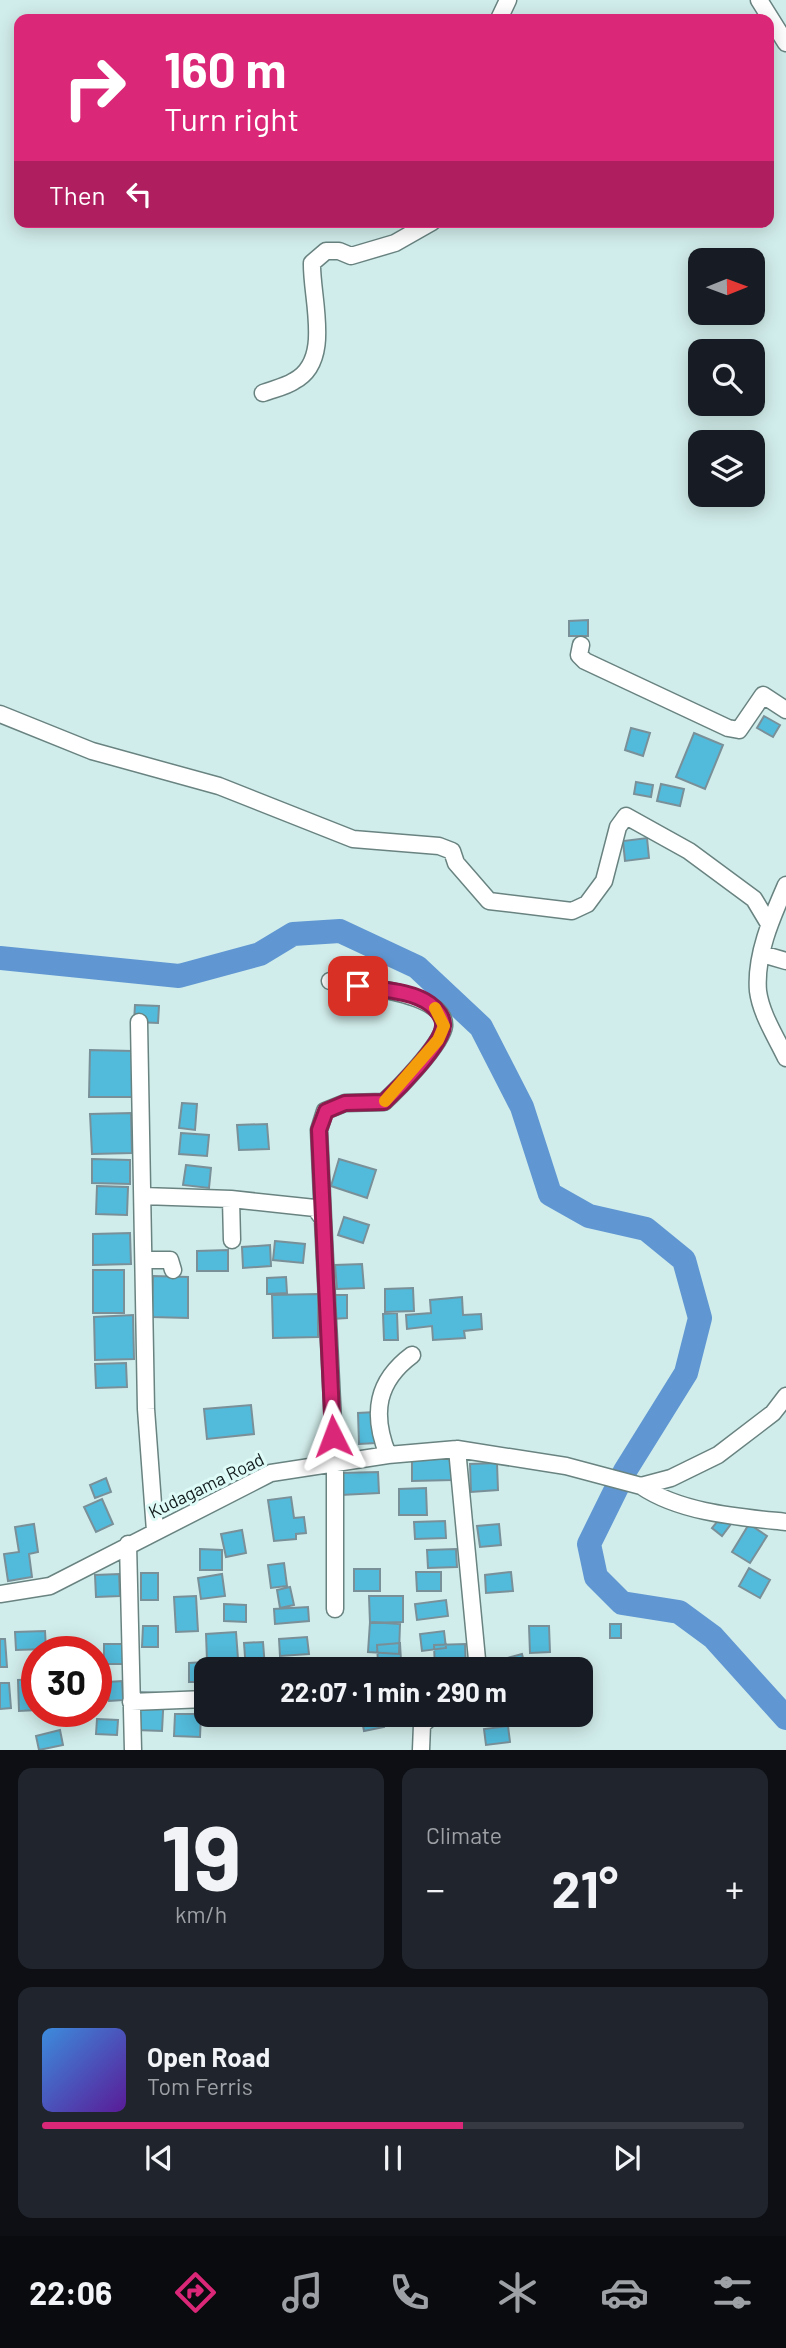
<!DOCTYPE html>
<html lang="en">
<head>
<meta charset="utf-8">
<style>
	body { margin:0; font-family:Barlow,sans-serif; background:#20242c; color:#f1f3f6; height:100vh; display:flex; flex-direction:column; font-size:26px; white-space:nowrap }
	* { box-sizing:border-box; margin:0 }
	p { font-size:23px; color:#9ea1a6 }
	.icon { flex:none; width:38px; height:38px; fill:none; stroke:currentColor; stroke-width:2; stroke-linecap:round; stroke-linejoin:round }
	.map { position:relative; height:1750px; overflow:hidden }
	.side { display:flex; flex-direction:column; gap:18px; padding:18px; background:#0d0f14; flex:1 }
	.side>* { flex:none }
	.guide { position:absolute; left:14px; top:14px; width:760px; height:214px; border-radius:14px; box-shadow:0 4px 18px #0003; background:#db2777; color:#fff; overflow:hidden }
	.needle { width:46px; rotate:89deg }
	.controls { position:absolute; left:688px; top:248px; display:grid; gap:14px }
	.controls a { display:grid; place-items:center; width:77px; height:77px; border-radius:14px; background:#171b24; box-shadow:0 4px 18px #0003; font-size:35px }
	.speed { position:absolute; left:21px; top:1636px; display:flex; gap:14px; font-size:35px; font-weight:700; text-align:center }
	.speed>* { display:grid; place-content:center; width:91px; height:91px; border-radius:50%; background:#171b24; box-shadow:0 4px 18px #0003; line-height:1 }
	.speed .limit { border:10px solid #d22; background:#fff; color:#111 }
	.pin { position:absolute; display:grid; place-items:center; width:60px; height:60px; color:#fff; margin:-30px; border-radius:14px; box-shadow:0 4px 10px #0006 }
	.me { position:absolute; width:77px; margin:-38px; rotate:357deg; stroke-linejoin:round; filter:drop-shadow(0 0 5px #0008) }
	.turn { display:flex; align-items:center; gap:24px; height:147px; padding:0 35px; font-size:32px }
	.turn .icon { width:91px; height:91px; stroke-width:2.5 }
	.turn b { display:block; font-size:49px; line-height:60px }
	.then { display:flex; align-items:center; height:66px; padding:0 35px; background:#0003; gap:14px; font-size:26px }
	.big { font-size:52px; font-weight:700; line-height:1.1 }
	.side .tile { flex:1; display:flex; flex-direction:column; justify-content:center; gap:10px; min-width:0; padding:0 24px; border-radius:14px; background:#20242c }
	.side .dial { align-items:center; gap:0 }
	.dial b { font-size:91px; line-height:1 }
	.song { display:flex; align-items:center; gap:21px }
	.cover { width:84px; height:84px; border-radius:10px; background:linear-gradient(135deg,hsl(210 70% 55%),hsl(270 70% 35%)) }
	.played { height:7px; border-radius:4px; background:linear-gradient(90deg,#db2777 60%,#363941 60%) }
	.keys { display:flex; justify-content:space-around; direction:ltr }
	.heat { display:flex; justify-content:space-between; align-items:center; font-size:38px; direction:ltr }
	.side .tiles { flex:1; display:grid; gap:18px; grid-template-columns:1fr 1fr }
	.tile:last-child { grid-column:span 2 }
	.trip { position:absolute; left:194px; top:1657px; width:399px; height:70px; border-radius:14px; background:#171b24; box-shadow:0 4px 18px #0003; font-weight:700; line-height:70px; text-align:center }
	.tabs { display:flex; height:112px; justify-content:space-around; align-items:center; background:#090b0e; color:#9ea1a6 }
	.tabs .icon { width:49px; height:49px }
	.tabs .selected { color:#db2777 }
	.tabs b { font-size:32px; color:#f1f3f6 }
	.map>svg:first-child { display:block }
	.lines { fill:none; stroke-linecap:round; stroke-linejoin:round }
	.river { stroke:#6097d2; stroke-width:24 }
	.building { fill:#52bada; stroke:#799099; stroke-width:2 }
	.minor-casing { stroke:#698381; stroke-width:19 }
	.minor { stroke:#fff; stroke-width:16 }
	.route-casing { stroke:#8e194d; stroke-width:18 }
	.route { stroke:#db2777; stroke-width:12 }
	.slow { stroke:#f59e0b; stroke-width:12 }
	.labels { text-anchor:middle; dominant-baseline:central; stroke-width:6; stroke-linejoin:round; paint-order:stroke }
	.street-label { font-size:18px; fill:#121c1c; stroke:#defbf8 }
</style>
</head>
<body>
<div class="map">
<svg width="786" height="1750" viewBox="0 0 786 1750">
	<rect width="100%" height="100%" fill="#d1edeb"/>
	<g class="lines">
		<!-- river -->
		<path class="river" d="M0,958L179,976L260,954L293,934L340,931L417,967L481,1027L522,1107L550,1194L589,1216L646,1229L684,1260L700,1318L686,1373L625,1471L589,1544L596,1577L622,1603L679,1612L713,1637L786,1718"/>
	</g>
	<!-- building -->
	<path class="building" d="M588,620V636H569V621Z
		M764,716L780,725L773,737L757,728Z
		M631,728L650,733L643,756L625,750Z
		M694,733L723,745L705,789L676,777Z
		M636,782L653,785L651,797L634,794Z
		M661,784L684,789L680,806L657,801Z
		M647,838L649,858L625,861L623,841Z
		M135,1005L159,1006L158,1023L134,1022Z
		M90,1050L133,1051L132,1097H89Z
		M182,1103L197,1104L195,1130L179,1128Z
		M131,1113L132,1153L92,1154L90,1114Z
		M267,1124L269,1149L239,1150L237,1125Z
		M181,1133L209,1135L207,1156L179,1154Z
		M92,1159L130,1160V1184L92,1183Z
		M339,1159L376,1170L367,1198L331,1186Z
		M186,1165L211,1168L209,1188L183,1185Z
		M97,1186L128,1187L127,1215L96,1214Z
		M344,1217L369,1225L363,1243L338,1235Z
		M130,1233L131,1264L93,1265V1234Z
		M275,1241L305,1244L303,1263L273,1260Z
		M270,1245L271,1266L243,1268L242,1247Z
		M228,1250V1271H197V1251Z
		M362,1264L364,1288L337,1289L335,1265Z
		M93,1270H124V1313H93Z
		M153,1276L188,1277V1318L152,1317Z
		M286,1277L287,1293L267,1294V1278Z
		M413,1288L414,1311L385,1312V1289Z
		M318,1294V1337L273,1338L272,1295Z
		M332,1295H347V1318L332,1319Z
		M462,1297L463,1315L481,1314L482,1329L464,1331L465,1338L433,1340L432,1326L407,1329L406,1315L431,1313L430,1300Z
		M397,1313L398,1340H384L383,1314Z
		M133,1315L134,1359L95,1360L94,1317Z
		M126,1363L127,1387L96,1388L95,1364Z
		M251,1405L254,1434L207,1439L204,1409Z
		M375,1412L376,1443L359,1444L358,1413Z
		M452,1457L453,1480L412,1481V1458Z
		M497,1463L498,1490L471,1492L470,1464Z
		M378,1472L379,1493L341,1495V1473Z
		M106,1478L111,1492L95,1498L90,1485Z
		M426,1488L427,1515H399V1489Z
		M291,1497L294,1518L304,1517L306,1533L296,1534V1539L274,1541L268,1500Z
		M102,1499L113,1524L96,1532L84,1507Z
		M721,1517L731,1524L722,1536L712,1528Z
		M445,1521L446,1538L415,1539L414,1522Z
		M34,1524L38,1552L29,1554L32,1577L8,1581L4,1554L19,1552L15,1527Z
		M499,1524L501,1545L480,1547L477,1526Z
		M749,1524L767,1536L750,1563L732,1552Z
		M242,1530L246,1553L226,1557L221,1534Z
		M200,1549L222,1550V1570H200Z
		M456,1549L457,1567L428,1568L427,1550Z
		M284,1563L287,1586L271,1588L268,1565Z
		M749,1568L770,1580L760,1598L739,1586Z
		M354,1569H380V1591H354Z
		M416,1572H441V1591H417Z
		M511,1572L513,1591L486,1593L485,1575Z
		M141,1573H158V1600H141Z
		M119,1574L120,1596L96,1597L95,1575Z
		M222,1574L225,1596L201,1599L198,1578Z
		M290,1587L294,1605L280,1608L277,1590Z
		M196,1596L198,1631L176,1632L174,1597Z
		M369,1596H403V1622L370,1623Z
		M446,1600L448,1616L417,1620L415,1604Z
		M224,1604L246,1605V1622L224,1621Z
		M308,1607L309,1621L275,1624L274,1609Z
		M370,1622L400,1624L399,1654L368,1652Z
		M610,1624H621V1638H610Z
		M143,1626H158V1647H142Z
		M529,1626H549L550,1652L530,1653Z
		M45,1631L46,1649L16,1650L15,1632Z
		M444,1631L446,1648L422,1651L420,1634Z
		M236,1632L238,1659L207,1660L206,1634Z
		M307,1637L309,1654L280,1656L279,1639Z
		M0,1639H5L7,1667H0Z
		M263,1642L265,1668L246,1670L244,1643Z
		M400,1643L401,1661L378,1663L377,1645Z
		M104,1644H123V1664H104Z
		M465,1644L466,1670H435L434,1645Z
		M522,1654L526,1670H490L489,1663Z
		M205,1662L206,1682H189V1663Z
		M37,1679V1710L19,1711L18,1680Z
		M122,1681L123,1700L109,1701L108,1682Z
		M0,1683H9L11,1708L0,1709Z
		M137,1692L164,1693L162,1731L136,1730Z
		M175,1714H201L200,1737L174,1736Z
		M291,1715H318V1718L292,1723Z
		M361,1715H382L384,1727L364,1731Z
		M97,1719L118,1720L117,1735L96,1734Z
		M508,1726L510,1742L486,1745L484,1729Z
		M60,1730L63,1745L39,1750L36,1736Z"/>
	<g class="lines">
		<!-- minor casing -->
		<g class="minor-casing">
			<path id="minor" d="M759,0L786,43
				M499,19L508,0
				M263,393C273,389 285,387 294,381C333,361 311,298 312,263L326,251H339L351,256L395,243L432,222
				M581,645L579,655L585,661L728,728L739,730L763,695L786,710
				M0,714L92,751L219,786L353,839L439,846L452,851L456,863L489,901L572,911L587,904L604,881L618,827L626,816L689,851L754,899L769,924
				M786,885C772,917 755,955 758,991C761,1014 776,1037 786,1058
				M762,954L786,961
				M139,1022L146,1409L155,1531
				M143,1196L231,1199L315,1208L323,1219L335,1463V1609
				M231,1199L232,1240
				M323,1219L319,1130L325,1111L345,1103L384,1102C398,1089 442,1044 444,1026C446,992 354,985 330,981
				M144,1260H170L173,1270
				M457,1449L478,1670
				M388,1455C371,1413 377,1381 412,1355
				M641,1486C681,1513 739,1517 786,1522
				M128,1544L133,1750
				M0,1594L50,1586L271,1473L388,1455L457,1449L566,1466L641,1486L671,1478L718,1455L773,1413L786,1396
				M131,1702L206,1699
				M421,1750L422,1725L431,1717L471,1715"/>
		</g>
		<!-- minor -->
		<use href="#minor" class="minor"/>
	</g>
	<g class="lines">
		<!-- route casing -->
		<g class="route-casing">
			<path id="route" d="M333,1436L319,1130L326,1111L345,1103L384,1102C398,1089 442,1045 443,1026C444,1018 437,1009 430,1004C411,990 380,990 358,986"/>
		</g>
		<!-- route -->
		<use href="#route" class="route"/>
		<!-- slow -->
		<path class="slow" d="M385,1101L438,1040L444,1026L435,1008"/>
	</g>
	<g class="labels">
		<!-- street labels -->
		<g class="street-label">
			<text transform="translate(206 1485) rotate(-26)">Kudagama Road</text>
		</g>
	</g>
</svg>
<div class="controls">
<a><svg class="needle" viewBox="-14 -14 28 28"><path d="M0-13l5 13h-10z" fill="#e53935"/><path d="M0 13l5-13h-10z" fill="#9ea1a6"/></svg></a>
<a><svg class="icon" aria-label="search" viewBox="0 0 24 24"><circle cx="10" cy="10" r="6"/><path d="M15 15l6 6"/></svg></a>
<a><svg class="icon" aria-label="layers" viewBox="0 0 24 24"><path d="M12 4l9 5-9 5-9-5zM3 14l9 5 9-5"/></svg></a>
</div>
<div class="speed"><div class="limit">30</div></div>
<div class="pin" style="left:358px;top:986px;background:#d93025"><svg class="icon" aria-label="arrive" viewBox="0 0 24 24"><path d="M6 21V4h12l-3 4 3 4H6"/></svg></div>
<svg class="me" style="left:333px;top:1436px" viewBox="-20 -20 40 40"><path d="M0-17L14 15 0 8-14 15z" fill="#db2777" stroke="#fff" stroke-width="4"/></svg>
<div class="trip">22:07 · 1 min · 290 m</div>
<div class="guide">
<div class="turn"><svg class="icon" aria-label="right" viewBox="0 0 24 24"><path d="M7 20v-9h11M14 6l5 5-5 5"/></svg><div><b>160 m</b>Turn right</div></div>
<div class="then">Then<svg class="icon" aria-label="left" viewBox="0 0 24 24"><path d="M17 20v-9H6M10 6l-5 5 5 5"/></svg></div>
</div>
</div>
<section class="side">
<div class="tiles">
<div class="tile dial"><b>19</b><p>km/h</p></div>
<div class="tile"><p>Climate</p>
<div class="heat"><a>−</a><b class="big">21°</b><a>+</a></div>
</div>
<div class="tile">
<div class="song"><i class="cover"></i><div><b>Open Road</b><p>Tom Ferris</p></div></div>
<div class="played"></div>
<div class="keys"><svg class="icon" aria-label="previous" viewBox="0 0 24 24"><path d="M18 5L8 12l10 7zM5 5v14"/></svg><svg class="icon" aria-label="pause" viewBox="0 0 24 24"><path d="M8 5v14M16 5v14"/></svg><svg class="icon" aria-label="next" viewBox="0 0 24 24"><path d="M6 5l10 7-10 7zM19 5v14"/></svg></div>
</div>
</div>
</section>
<nav class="tabs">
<b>22:06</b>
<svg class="icon selected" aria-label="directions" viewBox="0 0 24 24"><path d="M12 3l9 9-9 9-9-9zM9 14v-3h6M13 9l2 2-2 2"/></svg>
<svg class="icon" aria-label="music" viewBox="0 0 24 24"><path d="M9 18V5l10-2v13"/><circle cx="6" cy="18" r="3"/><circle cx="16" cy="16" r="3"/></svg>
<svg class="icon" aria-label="phone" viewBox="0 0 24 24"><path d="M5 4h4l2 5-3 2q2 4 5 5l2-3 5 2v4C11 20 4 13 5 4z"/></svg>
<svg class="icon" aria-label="climate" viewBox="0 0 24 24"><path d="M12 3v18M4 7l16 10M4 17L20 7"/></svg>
<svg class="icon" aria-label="car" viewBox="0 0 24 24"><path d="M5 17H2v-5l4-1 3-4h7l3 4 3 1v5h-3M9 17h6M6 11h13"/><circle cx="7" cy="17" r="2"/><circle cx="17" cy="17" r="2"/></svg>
<svg class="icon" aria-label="filters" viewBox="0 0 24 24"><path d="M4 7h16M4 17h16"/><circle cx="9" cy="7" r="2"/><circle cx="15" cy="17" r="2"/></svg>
</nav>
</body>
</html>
